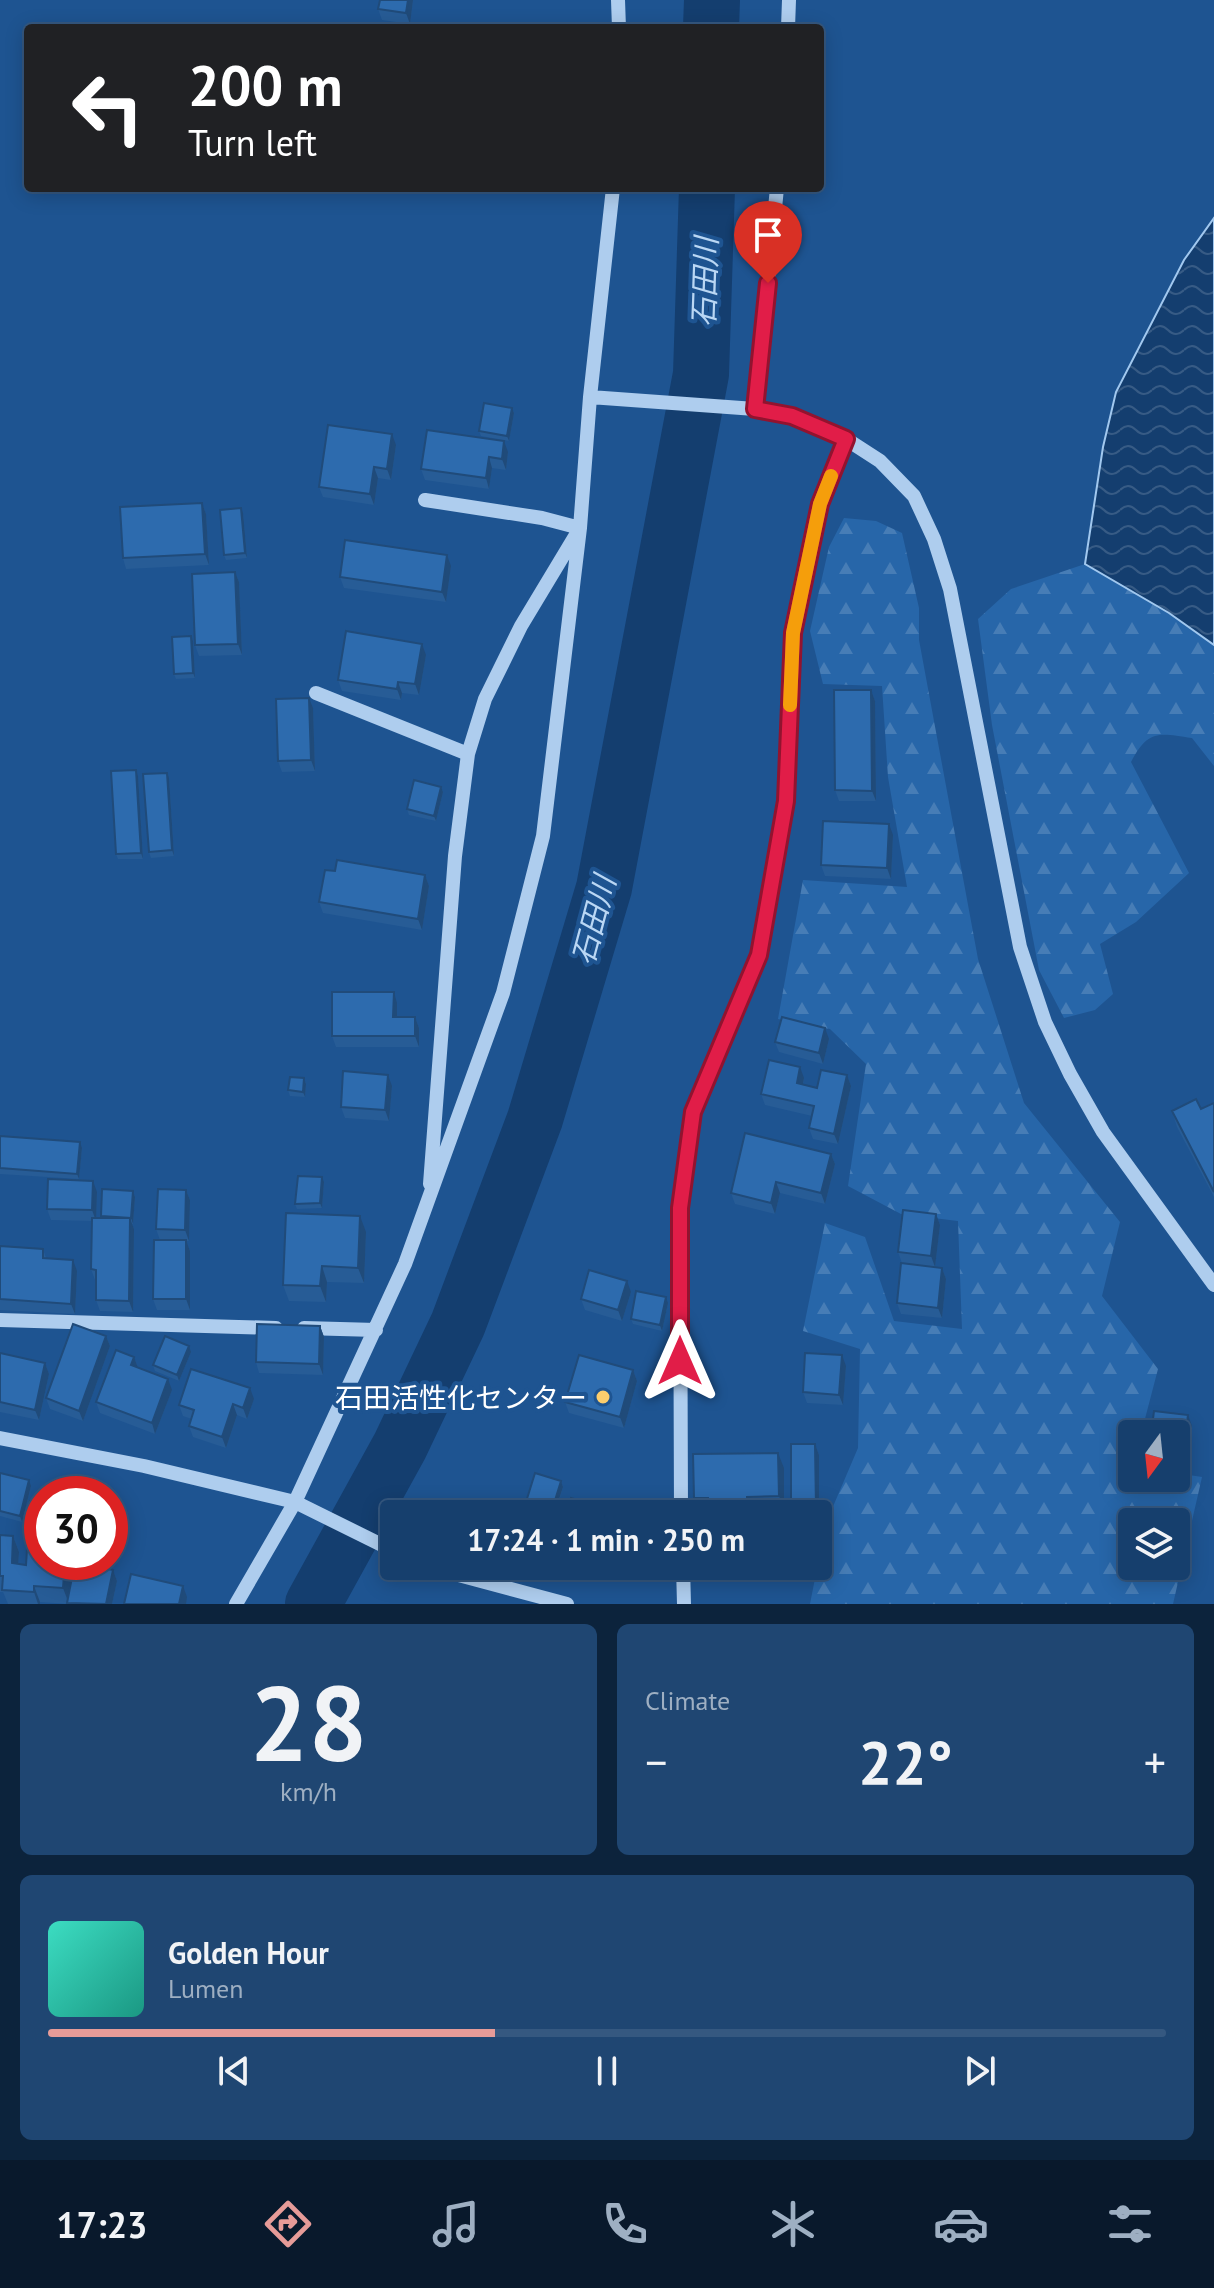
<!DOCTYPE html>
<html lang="en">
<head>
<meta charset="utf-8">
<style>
	body { margin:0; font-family:"PT Sans","Noto Sans JP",sans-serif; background:#1f4672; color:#f1f3f6; height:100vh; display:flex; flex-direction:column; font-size:30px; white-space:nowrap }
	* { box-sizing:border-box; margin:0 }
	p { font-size:26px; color:#9eafc2 }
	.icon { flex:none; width:44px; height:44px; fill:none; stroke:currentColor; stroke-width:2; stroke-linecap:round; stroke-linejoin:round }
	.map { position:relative; height:1604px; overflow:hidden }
	.details { display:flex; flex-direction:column; gap:20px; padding:20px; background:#0c233c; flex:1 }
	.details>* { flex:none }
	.guide { position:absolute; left:24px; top:24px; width:800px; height:168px; border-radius:8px; box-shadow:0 4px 20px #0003,0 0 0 2px #355880; background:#202124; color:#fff; overflow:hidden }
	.needle { width:52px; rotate:195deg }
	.buttons { position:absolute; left:1118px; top:1420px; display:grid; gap:16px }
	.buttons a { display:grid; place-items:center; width:72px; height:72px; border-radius:8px; background:#163f6d; box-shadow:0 4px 20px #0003,0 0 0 2px #355880; font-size:40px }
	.speed { position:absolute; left:24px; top:1476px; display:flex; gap:16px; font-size:40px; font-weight:700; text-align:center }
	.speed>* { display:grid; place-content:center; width:104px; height:104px; border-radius:50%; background:#163f6d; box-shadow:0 4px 20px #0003,0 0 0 2px #355880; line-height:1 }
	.speed .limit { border:12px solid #d22; background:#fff; color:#111 }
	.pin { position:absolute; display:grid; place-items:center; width:68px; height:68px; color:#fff; margin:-82px -34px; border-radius:50% 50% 50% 0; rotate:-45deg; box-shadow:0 0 8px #0007 }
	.pin .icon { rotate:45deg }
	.me { position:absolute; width:88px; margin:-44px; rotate:0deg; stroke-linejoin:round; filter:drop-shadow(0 0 6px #0008) }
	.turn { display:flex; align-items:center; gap:28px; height:168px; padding:0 32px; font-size:36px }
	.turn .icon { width:104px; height:104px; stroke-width:2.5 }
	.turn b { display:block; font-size:56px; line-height:68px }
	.big { font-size:60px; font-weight:700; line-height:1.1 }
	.details .widget { flex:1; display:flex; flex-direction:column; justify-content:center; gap:12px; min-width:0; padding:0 28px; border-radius:12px; background:#1f4672 }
	.details .dial { align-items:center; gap:0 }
	.dial b { font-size:104px; line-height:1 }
	.song { display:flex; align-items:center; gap:24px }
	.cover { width:96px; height:96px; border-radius:12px; background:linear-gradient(135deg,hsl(170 70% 55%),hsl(170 70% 35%)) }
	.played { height:8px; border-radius:4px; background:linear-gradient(90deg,#e69b98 40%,#355880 40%) }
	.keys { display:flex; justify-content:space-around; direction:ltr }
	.heat { display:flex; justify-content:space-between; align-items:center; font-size:44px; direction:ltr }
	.details .tiles { flex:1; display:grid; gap:20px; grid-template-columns:1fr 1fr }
	.widget:last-child { grid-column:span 2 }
	.trip { position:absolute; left:380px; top:1500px; width:452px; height:80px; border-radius:8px; background:#163f6d; box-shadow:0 4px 20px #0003,0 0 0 2px #355880; font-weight:700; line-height:80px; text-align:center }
	.tab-bar { display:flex; height:128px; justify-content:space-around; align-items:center; background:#09192c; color:#9eafc2 }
	.tab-bar .icon { width:56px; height:56px }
	.tab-bar .active { color:#e69b98 }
	.tab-bar b { font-size:36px; color:#f1f3f6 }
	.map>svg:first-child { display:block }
	.forest { fill:url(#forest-firs); fill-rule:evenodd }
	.water { fill:url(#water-waves); stroke:#a1c8ef; stroke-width:2 }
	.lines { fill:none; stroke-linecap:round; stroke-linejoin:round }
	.river { stroke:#143e6f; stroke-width:56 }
	.minor { stroke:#aecdee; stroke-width:14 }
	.wall { fill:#275c96 }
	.shaded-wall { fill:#204b7a }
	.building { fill:#2d6bae; stroke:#204b7a; stroke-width:2 }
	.route-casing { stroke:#92132f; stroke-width:20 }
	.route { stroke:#e11d48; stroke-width:14 }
	.slow { stroke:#f59e0b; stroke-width:14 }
	.poi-dot { fill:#fcce6d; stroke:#1e5491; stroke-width:3 }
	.labels { text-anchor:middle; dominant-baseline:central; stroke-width:8; stroke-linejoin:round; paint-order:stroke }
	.poi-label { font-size:28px; fill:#fff; stroke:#1e5491; text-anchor:end }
	.water-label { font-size:30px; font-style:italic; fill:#bad7f4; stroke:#1e5491 }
</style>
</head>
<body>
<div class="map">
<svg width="1214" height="1604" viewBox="0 0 1214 1604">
	<defs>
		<pattern id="forest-firs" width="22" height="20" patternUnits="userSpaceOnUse" patternTransform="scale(2)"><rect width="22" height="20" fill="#2766a9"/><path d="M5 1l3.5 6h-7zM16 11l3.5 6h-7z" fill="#477db6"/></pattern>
		<pattern id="water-waves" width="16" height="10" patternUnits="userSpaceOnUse" patternTransform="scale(2)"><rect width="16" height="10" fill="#143e6f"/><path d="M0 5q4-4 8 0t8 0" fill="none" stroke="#375b85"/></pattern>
	</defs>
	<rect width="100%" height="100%" fill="#1e5491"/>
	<!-- forest -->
	<path class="forest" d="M844,518L876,521L902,533L919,608V640L978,959L1024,1103L1120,1222L1102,1296L1158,1369L1141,1434H1132V1478H1176V1473L1202,1477L1173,1604H810L826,1523L858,1448L860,1349L803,1331L825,1223L865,1237L894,1321L962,1329L958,1221L901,1214L848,1186L866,1064L830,1029L778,1019L803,880L907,887L888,777L882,686L823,684L810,631L829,547ZM1132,1522H1176V1566H1132Z
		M1085,564L1169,613L1214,645V766L1192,738C1159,733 1148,729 1131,762L1189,873L1136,922L1100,944L1113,994L1095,1010L1064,1018L1039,970L992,725L978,619L1011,589Z"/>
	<!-- water -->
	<path class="water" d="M1214,218V645L1169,613L1085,564L1103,447L1116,392L1184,260Z"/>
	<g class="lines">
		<!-- river -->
		<path class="river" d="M711,28L712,0
			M313,1604L400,1446L458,1324L535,1119L604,888L701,374L707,188"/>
		<!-- minor -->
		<path class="minor" d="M618,0L619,28
			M788,28L789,0
			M590,397L755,409L792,416L846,439L880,461L914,496L934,539L950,589L1020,947L1045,1022L1070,1074L1103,1132L1214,1285
			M755,409L777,188
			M425,500L542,518L580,528L521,626L485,699L468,754L455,856L430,1184
			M316,693L468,754
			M0,1320L276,1328
			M304,1328L376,1330
			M0,1438L144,1466L295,1502L394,1551
			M681,1514L680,1208L693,1112L759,955L786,801L793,633L820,504L846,439
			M425,1566L567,1604
			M683,1566L684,1604
			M236,1604L295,1502L405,1264L503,993L543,836L580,528L590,397L613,188"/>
	</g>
	<!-- wall -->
	<path class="wall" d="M413,0L410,24L382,20L378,9Z
		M512,408L514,413L509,441L481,436L479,431Z
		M396,445L391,480L378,478L374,505L323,497L319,487Z
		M508,452L506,470L492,468L489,489L425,480L421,469Z
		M202,503L206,514L209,565L126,569L123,558Z
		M243,513L247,558L226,560L224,555Z
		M451,566L446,602L344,588L340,577Z
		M235,572L239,582L242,655L199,656L195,645Z
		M191,636L193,641L195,678L176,679L174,674Z
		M426,655L419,695L402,693L401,700L342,691L338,680Z
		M871,690L875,701L876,801H839L835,790Z
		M313,708L315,771L282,772L278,761Z
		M136,770L138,776L143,859H118L116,854Z
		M169,778L174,856L151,858L149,852Z
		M441,787L443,792L436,821L409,815L407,809Z
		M893,835L891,879L825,876L821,865Z
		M335,871L425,875L429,886L422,930L323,913L319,902Z
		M397,1003V1017H415L419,1028V1047H336L332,1036Z
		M829,1039L823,1064L779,1052L775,1042Z
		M847,1075L851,1086L838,1144L813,1139L809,1128L812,1116L765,1105L761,1094L804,1078L803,1085L817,1088Z
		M304,1078L306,1084L305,1097L290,1096L288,1090Z
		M392,1086L389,1121L345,1118L341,1107Z
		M1214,1103V1197L1177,1127L1172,1111L1201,1109Z
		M0,1136L82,1148L79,1179L0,1174Z
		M831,1154L835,1164L825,1204L780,1193L775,1214L735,1204L731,1193Z
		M324,1182L322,1208L297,1209L295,1204Z
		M186,1190L190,1200L189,1241H186L190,1251V1310H157L153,1299L160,1240L156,1229Z
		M133,1191L135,1197L133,1224H132L134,1229L133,1312L100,1311L96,1300L95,1280L91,1269L92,1221L51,1220L47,1209L97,1192L96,1218H101V1216Z
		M936,1214L940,1225L935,1267L902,1263L898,1252Z
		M366,1232L364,1283L327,1282L326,1302L289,1301L283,1285Z
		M0,1246L43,1249L46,1258L77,1271L75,1314L0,1310Z
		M942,1268L946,1279L942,1318L901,1314L897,1303Z
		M631,1292L622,1321L585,1310L581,1299Z
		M668,1303L662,1331L633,1324L631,1319Z
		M320,1326L324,1337L323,1375L259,1373L256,1362Z
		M106,1336L110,1346L83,1421L50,1409L46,1398Z
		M191,1352L179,1381L155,1371L153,1365Z
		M0,1353L45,1363L49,1374L39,1420L0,1412Z
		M134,1357L138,1368L172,1390L155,1434L100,1413L96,1402Z
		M846,1366L843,1405L807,1403L803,1392Z
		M633,1370L637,1381L624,1428L569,1413L565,1402Z
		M254,1399L247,1419L237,1415L226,1448L193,1437L189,1426L192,1419L183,1416L179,1405Z
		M1192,1426L1187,1463L1176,1462V1434Z
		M815,1444L819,1455V1518H818V1514H793L791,1507Z
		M784,1468V1512L753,1513V1514H700L694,1498Z
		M0,1473L31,1486L22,1522L0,1516Z
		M561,1481L563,1487L555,1514H549L528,1508L526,1502Z
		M0,1535L13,1536L19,1552L18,1564L26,1565L42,1562H72L70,1589L113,1570L117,1581L112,1604H68L40,1602V1604H8L3,1592H0Z"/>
	<!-- shaded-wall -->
	<path class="shaded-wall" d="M408,0H413L410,24L406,13Z
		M512,408L514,413L509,441L507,436Z
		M392,434L396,445L391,480L387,469Z
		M504,441L508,452L506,470L502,459Z
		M489,457L492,468L489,489L486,478Z
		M374,467L378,478L374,505L370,494Z
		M202,503L206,514L209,565L205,554Z
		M241,508L243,513L247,558L245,553Z
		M447,555L451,566L446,602L442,592Z
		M235,572L239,582L242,655L238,644Z
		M191,636L193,641L195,678L193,673Z
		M422,644L426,655L419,695L415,684Z
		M398,682L402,693L401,700L397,689Z
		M871,690L875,701L876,801L872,791Z
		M309,698L313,708L315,771L311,760Z
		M136,770L138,776L143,859L141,853Z
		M167,773L169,778L174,856L172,850Z
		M441,787L443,792L436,821L434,816Z
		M889,824L893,835L891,879L887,868Z
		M425,875L429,886L422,930L418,919Z
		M394,992L397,1003V1028L393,1017Z
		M415,1017L419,1028V1047L415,1036Z
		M825,1028L829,1039L823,1064L819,1053Z
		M800,1067L804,1078L801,1094L797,1083Z
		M388,1075L392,1086L389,1121L385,1110Z
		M847,1075L851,1086L838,1144L834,1134Z
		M304,1078L306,1084L305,1097L303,1092Z
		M80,1142L82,1148L79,1179L77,1174Z
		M831,1154L835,1164L825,1204L821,1193Z
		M322,1177L324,1182L322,1208L320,1203Z
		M93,1181L97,1192L96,1221L92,1210Z
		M776,1182L780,1193L775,1214L771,1203Z
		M186,1190L190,1200L189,1241L185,1230Z
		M133,1191L135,1197L133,1224L131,1218Z
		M936,1214L940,1225L935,1267L931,1256Z
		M360,1216L366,1232L364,1283L358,1268Z
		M130,1218L134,1229L133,1312L129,1301Z
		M186,1240L190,1251V1310L186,1299Z
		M73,1260L77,1271L75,1314L71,1304Z
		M322,1266L327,1282L326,1302L320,1286Z
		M942,1268L946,1279L942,1318L938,1308Z
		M627,1281L631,1292L622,1321L618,1310Z
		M666,1297L668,1303L662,1331L660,1325Z
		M320,1326L324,1337L323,1375L319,1364Z
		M106,1336L110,1346L83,1421L79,1411Z
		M189,1346L191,1352L179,1381L177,1375Z
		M842,1355L846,1366L843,1405L839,1395Z
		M134,1357L138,1368L131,1365Z
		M45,1363L49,1374L39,1420L35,1410Z
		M633,1370L637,1381L624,1428L620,1417Z
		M168,1379L172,1390L155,1434L152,1423Z
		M250,1388L254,1399L247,1419L243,1408Z
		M233,1404L237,1415L226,1448L222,1437Z
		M1188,1415L1192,1426L1187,1463L1183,1452Z
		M815,1444L819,1455V1518L816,1508Z
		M778,1453L784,1468V1512L779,1496Z
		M29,1480L31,1486L22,1522L20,1516Z
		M561,1481L563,1487L554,1514L552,1510Z
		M747,1497L753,1513V1514H747Z
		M13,1536L19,1552L17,1579L12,1563Z
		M65,1562H72L69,1604L63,1588Z
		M113,1570L117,1581L112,1604H106Z
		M34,1586L40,1602V1604H38L34,1592Z
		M183,1586L187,1597L186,1604H179Z"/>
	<!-- building -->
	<path class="building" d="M380,0H408L406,13L378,9Z
		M484,403L512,408L507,436L479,431Z
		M328,425L392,434L387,469L374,467L370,494L319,487Z
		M427,430L504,441L502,459L489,457L486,478L421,469Z
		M202,503L205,554L123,558L120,507Z
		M241,508L245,553L224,555L220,510Z
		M345,540L447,555L442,592L340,577Z
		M235,572L238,644L195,645L192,574Z
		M346,631L422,644L415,684L398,682L397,689L338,680Z
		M191,636L193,673L174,674L172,637Z
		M834,690H871L872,791L835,790Z
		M309,698L311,760L278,761L276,699Z
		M136,770L141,853L116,854L111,771Z
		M167,773L172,850L149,852L143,774Z
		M414,780L441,787L434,816L407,809Z
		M823,821L889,824L887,868L821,865Z
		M337,860L425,875L418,919L319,902L325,870L335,871Z
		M332,992H394L393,1017H415V1036H332Z
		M782,1017L825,1028L819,1053L775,1042Z
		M769,1060L800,1067L797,1083L817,1088L821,1070L847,1075L834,1134L809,1128L814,1106L761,1094Z
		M343,1071L388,1075L385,1110L341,1107Z
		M290,1077L304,1078L303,1092L288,1090Z
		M1196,1099L1201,1109L1214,1103V1192L1172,1111Z
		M745,1133L831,1154L821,1193L776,1182L771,1203L731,1193Z
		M0,1136L80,1142L77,1174L0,1168Z
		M298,1176L322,1177L320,1203L295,1204Z
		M48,1179L93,1181L92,1210L47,1209Z
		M102,1189L133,1191L131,1218L101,1216Z
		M158,1189L186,1190L185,1230L156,1229Z
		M903,1210L936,1214L931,1256L898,1252Z
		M286,1213L360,1216L358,1268L322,1266L320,1286L283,1285Z
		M92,1218H130L129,1301L96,1300V1270L91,1269Z
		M154,1240H186V1299H153Z
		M0,1246L43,1249V1258L73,1260L71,1304L0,1299Z
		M901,1263L942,1268L938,1308L897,1303Z
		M589,1270L627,1281L618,1310L581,1299Z
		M636,1291L666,1297L660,1325L631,1319Z
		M73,1324L106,1336L79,1411L46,1398Z
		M257,1324L320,1326L319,1364L256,1362Z
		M165,1336L189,1346L177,1375L153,1365Z
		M116,1350L134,1357L131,1365L168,1379L152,1423L96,1402Z
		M0,1353L45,1363L35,1410L0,1402Z
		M805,1353L842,1355L839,1395L803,1392Z
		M579,1355L633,1370L620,1417L565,1402Z
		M191,1369L250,1388L243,1408L233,1404L222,1437L189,1426L194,1410L179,1405Z
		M1154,1411L1188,1415L1183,1452L1176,1451V1434H1151Z
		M791,1444H815L816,1508L791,1507Z
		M778,1453L779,1496L747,1497V1514H708V1498H694L693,1454Z
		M0,1473L29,1480L20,1516L0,1511Z
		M535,1473L561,1481L552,1510L526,1502Z
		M571,1498L620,1513V1514H567Z
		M30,1501H42V1562H65L63,1588L34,1586V1592L2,1590L3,1576H0V1535L13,1536L12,1563L26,1565Z
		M75,1562L113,1570L106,1604L67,1603Z
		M131,1574L183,1586L179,1604H124Z"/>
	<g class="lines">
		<!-- route casing -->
		<g class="route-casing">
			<path id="route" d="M680,1361V1208L693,1112L759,955L786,801L793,633L820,504L846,439L792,416L755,409L768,283"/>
		</g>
		<!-- route -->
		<use href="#route" class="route"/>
		<!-- slow -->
		<path class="slow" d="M790,705L793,633L820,504L831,476"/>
	</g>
	<!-- markers -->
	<circle class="poi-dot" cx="603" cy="1397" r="8"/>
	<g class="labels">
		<!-- poi labels -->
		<g class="poi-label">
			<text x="587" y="1397">石田活性化センター</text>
		</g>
		<!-- water labels -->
		<g class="water-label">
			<text transform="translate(704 282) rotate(-88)">石田川</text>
			<text transform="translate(593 920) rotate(-75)">石田川</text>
		</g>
	</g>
</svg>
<div class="buttons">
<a><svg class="needle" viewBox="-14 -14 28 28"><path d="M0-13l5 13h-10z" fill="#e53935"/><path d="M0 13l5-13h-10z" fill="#9eafc2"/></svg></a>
<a><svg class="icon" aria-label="layers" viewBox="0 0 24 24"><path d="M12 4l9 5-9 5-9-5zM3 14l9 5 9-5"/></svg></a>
</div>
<div class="speed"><div class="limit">30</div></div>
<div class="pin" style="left:768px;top:283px;background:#d93025"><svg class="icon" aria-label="arrive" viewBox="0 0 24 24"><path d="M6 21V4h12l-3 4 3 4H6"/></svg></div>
<svg class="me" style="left:680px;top:1361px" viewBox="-20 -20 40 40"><path d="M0-17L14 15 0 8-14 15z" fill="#e11d48" stroke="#fff" stroke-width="4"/></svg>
<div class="trip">17:24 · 1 min · 250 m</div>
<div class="guide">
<div class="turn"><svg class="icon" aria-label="left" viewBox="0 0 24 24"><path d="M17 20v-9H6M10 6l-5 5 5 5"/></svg><div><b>200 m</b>Turn left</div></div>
</div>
</div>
<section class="details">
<div class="tiles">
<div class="widget dial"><b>28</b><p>km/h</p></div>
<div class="widget"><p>Climate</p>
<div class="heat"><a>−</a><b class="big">22°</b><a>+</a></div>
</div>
<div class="widget">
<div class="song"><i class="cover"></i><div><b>Golden Hour</b><p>Lumen</p></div></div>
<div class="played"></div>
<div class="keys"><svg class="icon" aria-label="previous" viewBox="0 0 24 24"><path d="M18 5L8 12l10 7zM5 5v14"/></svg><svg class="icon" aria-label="pause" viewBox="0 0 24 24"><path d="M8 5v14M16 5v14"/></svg><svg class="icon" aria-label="next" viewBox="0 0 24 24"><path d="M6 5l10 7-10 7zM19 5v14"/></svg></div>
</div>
</div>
</section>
<nav class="tab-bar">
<b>17:23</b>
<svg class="icon active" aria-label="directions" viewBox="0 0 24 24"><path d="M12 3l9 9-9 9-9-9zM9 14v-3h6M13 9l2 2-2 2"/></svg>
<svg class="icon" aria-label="music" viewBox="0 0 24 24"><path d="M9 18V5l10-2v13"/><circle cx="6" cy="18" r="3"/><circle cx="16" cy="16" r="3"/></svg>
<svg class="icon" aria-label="phone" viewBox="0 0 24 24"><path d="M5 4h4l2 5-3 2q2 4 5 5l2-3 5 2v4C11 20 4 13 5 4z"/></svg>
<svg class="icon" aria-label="climate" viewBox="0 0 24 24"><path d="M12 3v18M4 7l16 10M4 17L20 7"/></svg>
<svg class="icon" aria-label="car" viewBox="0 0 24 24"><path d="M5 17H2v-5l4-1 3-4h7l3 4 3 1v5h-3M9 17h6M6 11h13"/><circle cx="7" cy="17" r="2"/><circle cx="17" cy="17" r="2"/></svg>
<svg class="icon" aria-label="filters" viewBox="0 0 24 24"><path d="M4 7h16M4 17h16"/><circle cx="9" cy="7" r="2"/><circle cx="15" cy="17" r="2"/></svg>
</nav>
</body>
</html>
